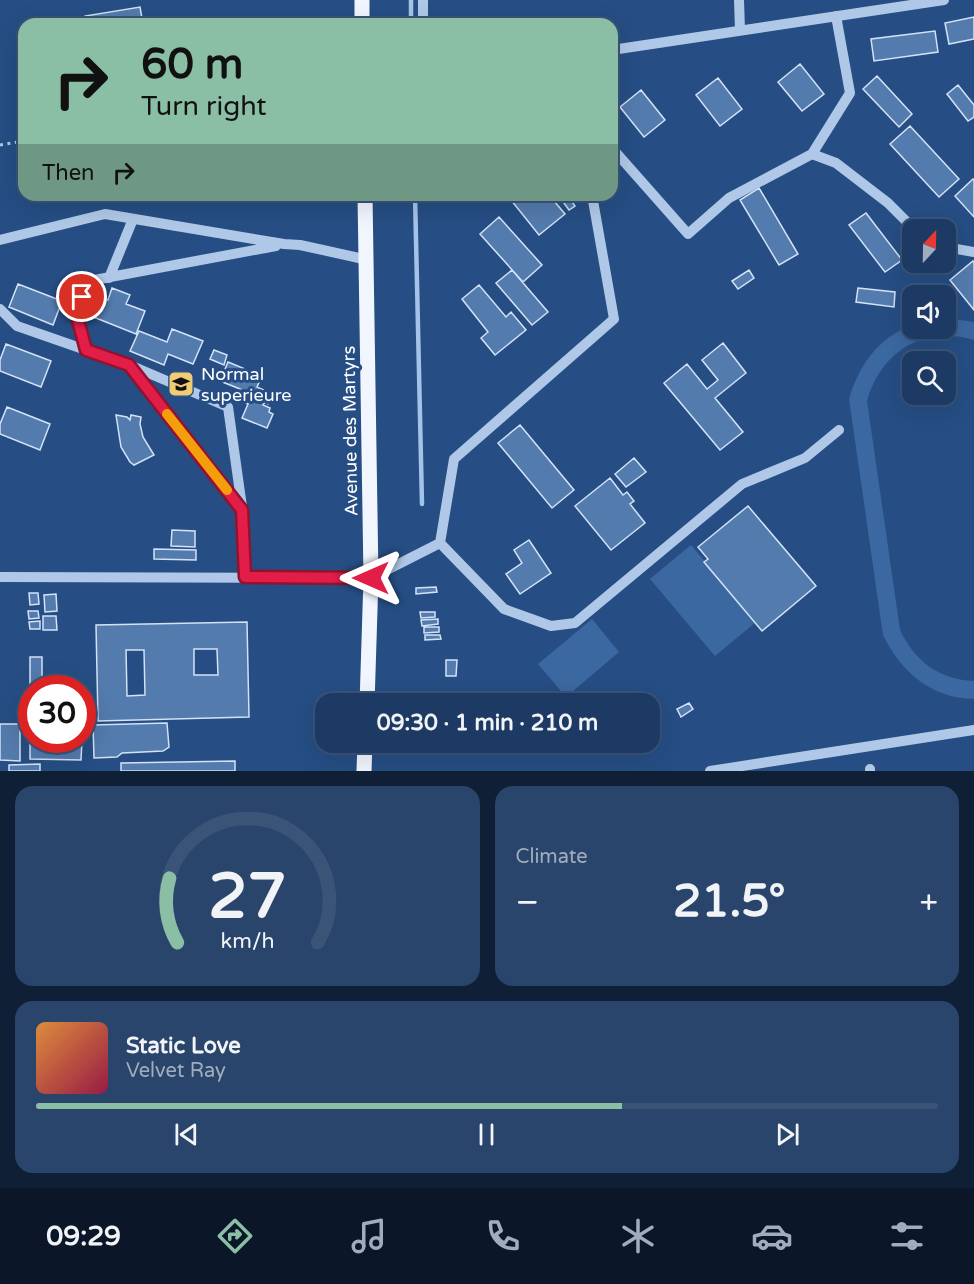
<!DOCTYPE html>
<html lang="en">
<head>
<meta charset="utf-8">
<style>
	body { margin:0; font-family:"Varela Round",sans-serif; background:#29456c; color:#f1f3f6; height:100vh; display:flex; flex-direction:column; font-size:22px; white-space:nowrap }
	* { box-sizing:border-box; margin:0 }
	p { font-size:20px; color:#a0adbe }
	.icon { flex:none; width:33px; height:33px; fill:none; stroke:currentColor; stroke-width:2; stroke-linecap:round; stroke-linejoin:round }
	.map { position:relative; height:771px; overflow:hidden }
	.details { display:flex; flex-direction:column; gap:15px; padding:15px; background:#0f2036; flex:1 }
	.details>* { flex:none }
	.top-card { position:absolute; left:18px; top:18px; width:600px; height:183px; border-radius:18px; box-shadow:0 6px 24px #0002,0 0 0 2px #3a5478; background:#8abfa5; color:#111; overflow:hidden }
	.needle { width:39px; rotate:22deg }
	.buttons { position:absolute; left:902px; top:219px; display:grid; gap:12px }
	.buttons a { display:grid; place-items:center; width:54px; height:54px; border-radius:12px; background:#1c3a63; box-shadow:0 6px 24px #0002,0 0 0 2px #3a5478; font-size:30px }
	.speed { position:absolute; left:18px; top:675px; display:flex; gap:12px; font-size:30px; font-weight:700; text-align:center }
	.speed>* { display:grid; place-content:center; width:78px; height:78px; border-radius:50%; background:#1c3a63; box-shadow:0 6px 24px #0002,0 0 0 2px #3a5478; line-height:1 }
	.speed .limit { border:9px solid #d22; background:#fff; color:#111 }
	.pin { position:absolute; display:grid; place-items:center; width:51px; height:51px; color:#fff; margin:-26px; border:3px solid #fff; border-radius:50%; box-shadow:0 2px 6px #0007 }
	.me { position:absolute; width:66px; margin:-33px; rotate:270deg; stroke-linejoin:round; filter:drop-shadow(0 0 4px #0008) }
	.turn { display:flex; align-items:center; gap:21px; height:126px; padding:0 24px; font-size:27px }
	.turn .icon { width:78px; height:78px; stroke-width:2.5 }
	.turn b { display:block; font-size:42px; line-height:51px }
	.then { display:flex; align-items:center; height:57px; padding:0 24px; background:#0003; gap:12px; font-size:22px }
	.big { font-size:45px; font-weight:700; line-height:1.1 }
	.details .tile { flex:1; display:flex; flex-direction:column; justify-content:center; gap:9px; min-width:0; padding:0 21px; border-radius:18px; background:#29456c }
	.details .dial { align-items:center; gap:0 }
	.dial svg { height:156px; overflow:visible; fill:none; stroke:#3a5478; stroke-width:7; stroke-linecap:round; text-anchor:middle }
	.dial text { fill:#f1f3f6; stroke:none }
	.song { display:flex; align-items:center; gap:18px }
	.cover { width:72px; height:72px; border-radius:9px; background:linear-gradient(135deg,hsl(30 70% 55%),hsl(340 70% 35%)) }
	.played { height:6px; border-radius:3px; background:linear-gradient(90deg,#8abfa5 65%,#3a5478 65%) }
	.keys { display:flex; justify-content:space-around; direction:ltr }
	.heat { display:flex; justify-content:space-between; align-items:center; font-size:33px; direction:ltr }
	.details .tiles { flex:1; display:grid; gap:15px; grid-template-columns:1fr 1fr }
	.tile:last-child { grid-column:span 2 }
	.trip { position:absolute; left:315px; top:693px; width:345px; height:60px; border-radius:18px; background:#1c3a63; box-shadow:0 6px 24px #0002,0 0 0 2px #3a5478; font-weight:700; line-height:60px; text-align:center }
	.tabs { display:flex; height:96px; justify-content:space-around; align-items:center; background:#0b1728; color:#a0adbe }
	.tabs .icon { width:42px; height:42px }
	.tabs .current { color:#8abfa5 }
	.tabs b { font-size:27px; color:#f1f3f6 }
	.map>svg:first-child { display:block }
	.green { fill:#3b68a0 }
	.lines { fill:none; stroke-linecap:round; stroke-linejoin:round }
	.stream { stroke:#a4c3e8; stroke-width:4.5 }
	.building { fill:#537bad; stroke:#d3e2f6; stroke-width:1.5; fill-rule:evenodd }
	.path { stroke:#afc8e7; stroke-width:3; stroke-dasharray:3 4.5; stroke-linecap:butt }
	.minor { stroke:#afc8e7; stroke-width:10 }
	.major { stroke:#f1f6fe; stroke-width:15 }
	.route-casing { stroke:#92132f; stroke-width:15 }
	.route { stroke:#e11d48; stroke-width:10 }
	.slow { stroke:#f59e0b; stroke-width:10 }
	.labels { text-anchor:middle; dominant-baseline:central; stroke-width:6; stroke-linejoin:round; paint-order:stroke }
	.poi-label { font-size:18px; fill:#fff; stroke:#264e84; text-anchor:start }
	.street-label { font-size:18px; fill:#fff; stroke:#264e84 }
</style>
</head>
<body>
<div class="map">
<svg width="974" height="771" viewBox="0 0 974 771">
	<rect width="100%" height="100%" fill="#264e84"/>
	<!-- green -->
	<path class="green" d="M945,318L974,322V340C924,325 881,351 867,401L900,630C914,660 939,680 974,681V699C931,698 901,672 883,635L849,399C859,365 878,338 912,325V328H945Z
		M691,545L756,622L715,656L650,579Z
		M592,619L619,652L566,697L538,664Z"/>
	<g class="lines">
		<!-- stream -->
		<path class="stream" d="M411,0V24
			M415,195L422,504"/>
	</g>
	<!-- building -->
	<path class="building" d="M140,7L143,24H86L85,16Z
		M974,17V39L949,44L945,23Z
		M935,31L938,52L874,61L871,39Z
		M800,64L824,94L802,111L778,82Z
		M877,76L912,114L899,127L863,89Z
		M718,78L742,109L720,126L696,95Z
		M958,85L974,105V117L968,121L947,94Z
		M641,90L665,120L644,137L620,107Z
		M910,126L959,179L939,197L890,144Z
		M973,179L974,181V217L955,196Z
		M759,188L798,254L779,265L740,200Z
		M507,195H549L565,214L539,235Z
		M567,195L575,206L569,210L561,199Z
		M866,213L902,260L885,272L849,225Z
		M499,217L542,265L523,282L480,234Z
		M973,261L974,263V310L950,280Z
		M512,270L548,312L532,325L496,283Z
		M749,270L754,278L738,289L732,281Z
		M18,284L62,301L53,325L9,307Z
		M479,285L506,317L511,312L526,330L495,355L481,338L488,332L462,299Z
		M112,288L130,295L126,304L145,311L136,334L81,312L88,292L108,300Z
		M858,288L895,292L894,307L856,302Z
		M172,329L203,341L193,364L168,354L164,365L130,351L139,331L167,342Z
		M723,343L746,373L715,398L743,432L720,450L664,383L687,364L707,389L718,380L702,360Z
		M6,344L51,361L41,387L0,371V360Z
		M214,350L227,355L224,365L210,359Z
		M228,362L262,376L257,387L268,392L266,395L271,397L268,404L265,402L263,405L270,408L269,412L273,414L267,428L242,418L248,404L235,399L240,389L220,381Z
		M7,407L50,424L40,450L0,434V424Z
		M116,415L127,417L130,420L131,415L141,417L140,424L143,437L154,455L134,465L130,462L121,447Z
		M520,425L574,490L552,508L498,443Z
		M634,458L646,472L626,487L615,474Z
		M610,478L623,495L627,492L634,501L630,504L645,523L611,550L575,506Z
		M748,506L816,586L762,631L704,562L708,559L698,547Z
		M172,530L195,531V547L171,546Z
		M529,540L551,573L520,594L506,574L522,563L514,550Z
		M154,549L196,550V560L154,559Z
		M436,587L437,592L416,594V588Z
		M29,593H38L39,604L30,605Z
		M56,594L57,611L45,612L44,595Z
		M28,611H38L39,618L29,619Z
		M420,612H435V617L421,618Z
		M43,616H56L57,630H43Z
		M438,619V624L422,626L421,620Z
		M40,621V629H30L29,622Z
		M247,622L249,717L98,721L96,625ZM194,649H217L218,675H194ZM126,650H144L145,695L127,696Z
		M424,627H439V632L424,633Z
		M425,635H440L441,639L425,640Z
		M30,657H42V688H32V692H30Z
		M446,660H457L456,676H446Z
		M689,703L693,709L681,717L677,709Z
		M30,723L32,740H82L81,760L30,759Z
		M167,723L169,747L163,751L122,753L117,757L94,758L93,725Z
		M0,724H20V761L0,760Z
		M235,761V771H121V763Z
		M40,764V771H9V765Z"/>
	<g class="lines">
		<!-- path -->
		<path class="path" d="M0,145L24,141"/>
		<!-- minor -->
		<path class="minor" d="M423,0V24
			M739,0L740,30
			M612,50L944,0
			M612,148L688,234L729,198L812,154L836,163L888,203L915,230
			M812,154L850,93L836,16
			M0,240L105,214L284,244L300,245L368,260
			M945,247L974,252
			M109,278L133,219
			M0,309L17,326L129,365L242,510L245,577
			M86,350L76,313L89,281L276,246
			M132,366L228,407L242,507
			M440,543L504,609L551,626L575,623L742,484L805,458L839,430
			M0,577L371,578L440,543L454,459L614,319L592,195
			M710,771L974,730
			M870,771V769"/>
		<!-- major -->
		<path class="major" d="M362,0V24
			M365,195L371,578L367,704
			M364,771L365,742"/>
	</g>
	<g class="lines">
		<!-- route casing -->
		<g class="route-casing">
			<path id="route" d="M82,297L76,313L86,350L129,365L242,510L245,577L371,578"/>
		</g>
		<!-- route -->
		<use href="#route" class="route"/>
		<!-- slow -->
		<path class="slow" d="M167,414L227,490"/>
	</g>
	<!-- icons -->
	<defs>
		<g id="school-square" transform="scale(1.35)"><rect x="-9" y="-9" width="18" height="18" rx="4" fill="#f0cd74" stroke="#264e84"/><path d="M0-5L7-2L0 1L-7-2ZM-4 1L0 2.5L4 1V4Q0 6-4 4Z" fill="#111"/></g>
	</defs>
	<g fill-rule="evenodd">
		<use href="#school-square" x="181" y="384"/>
	</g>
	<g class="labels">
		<!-- poi labels -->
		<g class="poi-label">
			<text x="201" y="374">Normal<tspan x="201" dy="21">superieure</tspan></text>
		</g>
		<!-- street labels -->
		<g class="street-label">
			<text transform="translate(350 431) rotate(-91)">Avenue des Martyrs</text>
		</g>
	</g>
</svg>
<div class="buttons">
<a><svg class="needle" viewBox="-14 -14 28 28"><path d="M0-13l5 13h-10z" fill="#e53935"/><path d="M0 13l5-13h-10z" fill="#a0adbe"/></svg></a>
<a><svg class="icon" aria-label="sound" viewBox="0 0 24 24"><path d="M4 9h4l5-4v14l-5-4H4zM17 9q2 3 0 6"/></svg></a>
<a><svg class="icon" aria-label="search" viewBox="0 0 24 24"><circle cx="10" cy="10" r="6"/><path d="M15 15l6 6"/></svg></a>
</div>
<div class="speed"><div class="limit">30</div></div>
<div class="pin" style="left:82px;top:297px;background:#d93025"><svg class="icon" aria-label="arrive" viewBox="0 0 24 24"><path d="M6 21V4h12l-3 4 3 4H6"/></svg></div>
<svg class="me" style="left:371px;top:578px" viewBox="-20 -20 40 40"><path d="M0-17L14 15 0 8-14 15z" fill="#e11d48" stroke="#fff" stroke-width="4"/></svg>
<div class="trip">09:30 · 1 min · 210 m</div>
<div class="top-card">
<div class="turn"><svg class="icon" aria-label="right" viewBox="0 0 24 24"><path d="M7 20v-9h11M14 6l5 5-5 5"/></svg><div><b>60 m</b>Turn right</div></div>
<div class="then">Then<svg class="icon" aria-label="right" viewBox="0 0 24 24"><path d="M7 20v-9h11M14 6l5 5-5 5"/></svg></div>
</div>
</div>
<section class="details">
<div class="tiles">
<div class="tile dial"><svg viewBox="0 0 100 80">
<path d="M14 69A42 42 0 1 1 86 69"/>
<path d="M14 69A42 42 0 0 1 10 36" stroke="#8abfa5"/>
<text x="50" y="56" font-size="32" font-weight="700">27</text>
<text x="50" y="72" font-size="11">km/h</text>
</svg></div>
<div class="tile"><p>Climate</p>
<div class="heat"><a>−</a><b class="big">21.5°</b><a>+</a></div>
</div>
<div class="tile">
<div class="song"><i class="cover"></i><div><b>Static Love</b><p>Velvet Ray</p></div></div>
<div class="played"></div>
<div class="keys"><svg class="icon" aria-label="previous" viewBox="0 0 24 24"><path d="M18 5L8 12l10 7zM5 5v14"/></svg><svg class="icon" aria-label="pause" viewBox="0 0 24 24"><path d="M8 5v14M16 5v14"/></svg><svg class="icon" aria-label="next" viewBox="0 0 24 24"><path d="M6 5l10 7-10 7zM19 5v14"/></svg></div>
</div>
</div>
</section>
<nav class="tabs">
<b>09:29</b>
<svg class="icon current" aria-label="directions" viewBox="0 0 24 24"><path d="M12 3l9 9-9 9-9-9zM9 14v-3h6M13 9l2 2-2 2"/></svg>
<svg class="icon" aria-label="music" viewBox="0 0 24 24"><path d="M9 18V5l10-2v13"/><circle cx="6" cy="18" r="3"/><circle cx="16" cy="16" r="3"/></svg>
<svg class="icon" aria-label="phone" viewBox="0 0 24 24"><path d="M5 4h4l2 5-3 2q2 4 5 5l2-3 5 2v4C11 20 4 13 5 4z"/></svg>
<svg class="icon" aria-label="climate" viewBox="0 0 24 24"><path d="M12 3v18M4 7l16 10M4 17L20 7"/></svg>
<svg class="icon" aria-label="car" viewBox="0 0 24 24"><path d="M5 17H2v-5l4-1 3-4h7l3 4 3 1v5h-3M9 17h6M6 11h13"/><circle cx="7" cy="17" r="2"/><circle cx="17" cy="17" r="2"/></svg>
<svg class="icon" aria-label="filters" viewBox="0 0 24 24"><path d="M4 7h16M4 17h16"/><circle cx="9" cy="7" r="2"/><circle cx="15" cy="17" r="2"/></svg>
</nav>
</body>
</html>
